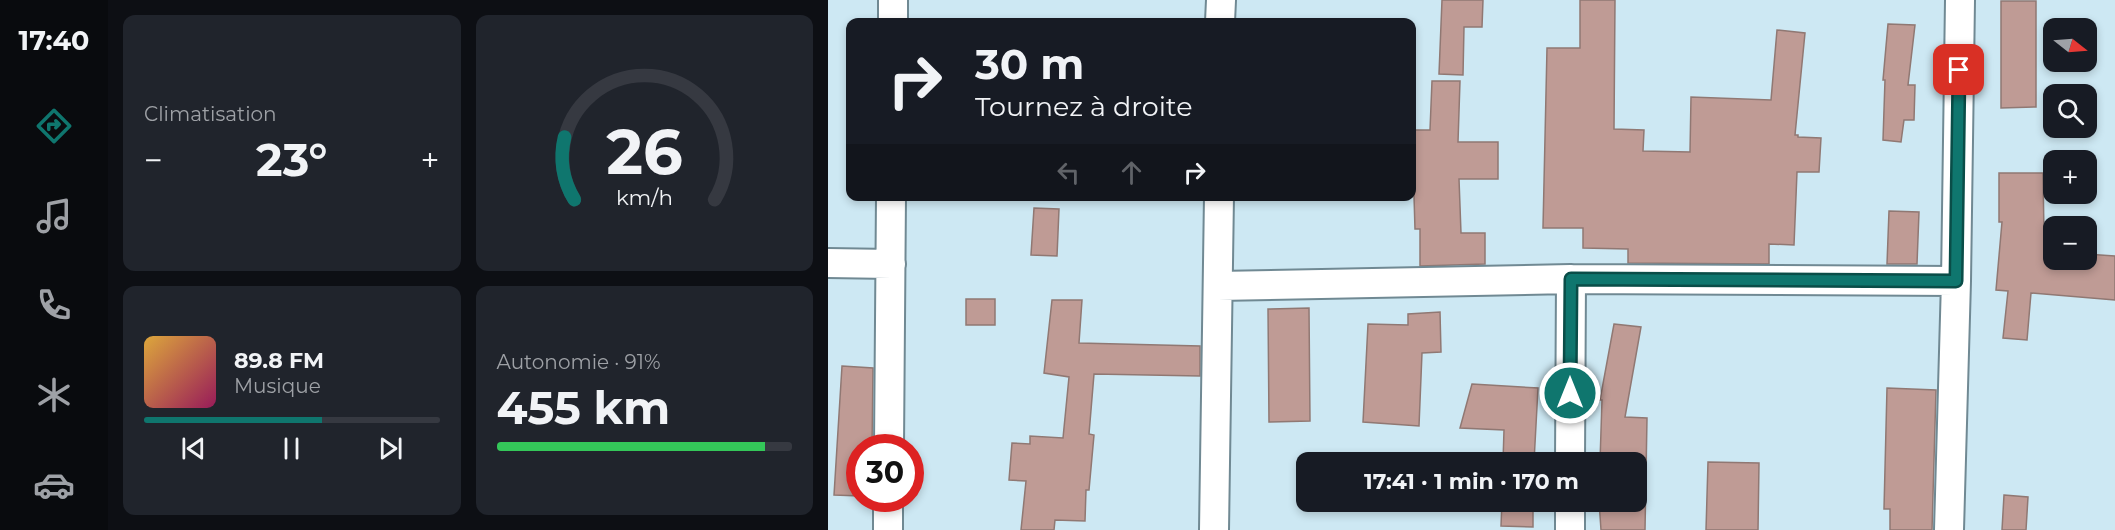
<!DOCTYPE html>
<html lang="fr">
<head>
<meta charset="utf-8">
<style>
	body { margin:0; font-family:Montserrat,sans-serif; background:#20242c; color:#f1f3f6; height:100vh; display:flex; flex-direction:column; font-size:22px; white-space:nowrap }
	* { box-sizing:border-box; margin:0 }
	p { font-size:20px; color:#9ea1a6 }
	.icon { flex:none; width:33px; height:33px; fill:none; stroke:currentColor; stroke-width:2; stroke-linecap:round; stroke-linejoin:round }
	.map { position:relative; flex:1; overflow:hidden }
	.side { display:flex; flex-direction:column; gap:15px; padding:15px; background:#0d0f14; width:720px }
	.side>* { flex:none }
	.hud { position:absolute; left:18px; top:18px; width:570px; height:183px; border-radius:12px; box-shadow:0 3px 9px #0003; background:#171b24; color:#f1f3f6; overflow:hidden }
	.needle { width:39px; rotate:107deg }
	.fabs { position:absolute; left:1215px; top:18px; display:grid; gap:12px }
	.fabs a { display:grid; place-items:center; width:54px; height:54px; border-radius:12px; background:#171b24; box-shadow:0 3px 9px #0003; font-size:30px }
	.speed { position:absolute; left:18px; top:434px; display:flex; gap:12px; font-size:30px; font-weight:700; text-align:center }
	.speed>* { display:grid; place-content:center; width:78px; height:78px; border-radius:50%; background:#171b24; box-shadow:0 3px 9px #0003; line-height:1 }
	.speed .limit { border:9px solid #d22; background:#fff; color:#111 }
	.pin { position:absolute; display:grid; place-items:center; width:51px; height:51px; color:#fff; margin:-26px; border-radius:12px; box-shadow:0 3px 9px #0006 }
	.me { position:absolute; width:66px; margin:-33px; rotate:0deg; stroke-linejoin:round; filter:drop-shadow(0 0 4px #0008) }
	.turn { display:flex; align-items:center; gap:21px; height:126px; padding:0 30px; font-size:27px }
	.turn .icon { width:78px; height:78px; stroke-width:2.5 }
	.turn b { display:block; font-size:42px; line-height:51px }
	.lanes { display:flex; align-items:center; height:57px; padding:0 30px; background:#0003; justify-content:center; gap:30px; direction:ltr }
	.lanes .off { opacity:.35 }
	.big { font-size:45px; font-weight:700; line-height:1.1 }
	.side .widget { flex:1; display:flex; flex-direction:column; justify-content:center; gap:9px; min-width:0; padding:0 21px; border-radius:12px; background:#20242c }
	.side .dial { align-items:center; gap:0 }
	.dial svg { height:156px; overflow:visible; fill:none; stroke:#363941; stroke-width:7; stroke-linecap:round; text-anchor:middle }
	.dial text { fill:#f1f3f6; stroke:none }
	.song { display:flex; align-items:center; gap:18px }
	.cover { width:72px; height:72px; border-radius:9px; background:linear-gradient(135deg,hsl(40 70% 55%),hsl(330 70% 35%)) }
	.played { height:6px; border-radius:3px; background:linear-gradient(90deg,#0f766e 60%,#363941 60%) }
	.keys { display:flex; justify-content:space-around; direction:ltr }
	.heat { display:flex; justify-content:space-between; align-items:center; font-size:33px; direction:ltr }
	.charge { height:9px; border-radius:4px; background:linear-gradient(90deg,#34c759 91%,#363941 0) }
	.side .tiles { flex:1; display:grid; gap:15px; grid-template-columns:repeat(2,1fr) }
	.trip { position:absolute; left:468px; top:452px; width:351px; height:60px; border-radius:12px; background:#171b24; box-shadow:0 3px 9px #0003; font-weight:700; line-height:60px; text-align:center }
	main { display:flex; flex:1; min-height:0 }
	.menu { display:flex; flex-direction:column; width:108px; justify-content:space-around; align-items:center; background:#090b0e; color:#9ea1a6 }
	.menu .icon { width:42px; height:42px }
	.menu .current { color:#0f766e }
	.menu b { font-size:27px; color:#f1f3f6 }
	.map>svg:first-child { display:block }
	.building { fill:#bf9b95; stroke:#907873; stroke-width:1.5 }
	.lines { fill:none; stroke-linecap:round; stroke-linejoin:round }
	.minor-casing { stroke:#708993; stroke-width:32 }
	.minor { stroke:#fff; stroke-width:28 }
	.route-casing { stroke:#0a4d48; stroke-width:15 }
	.route { stroke:#0f766e; stroke-width:10 }
</style>
</head>
<body>
<main>
<nav class="menu">
<b>17:40</b>
<svg class="icon current" aria-label="directions" viewBox="0 0 24 24"><path d="M12 3l9 9-9 9-9-9zM9 14v-3h6M13 9l2 2-2 2"/></svg>
<svg class="icon" aria-label="music" viewBox="0 0 24 24"><path d="M9 18V5l10-2v13"/><circle cx="6" cy="18" r="3"/><circle cx="16" cy="16" r="3"/></svg>
<svg class="icon" aria-label="phone" viewBox="0 0 24 24"><path d="M5 4h4l2 5-3 2q2 4 5 5l2-3 5 2v4C11 20 4 13 5 4z"/></svg>
<svg class="icon" aria-label="climate" viewBox="0 0 24 24"><path d="M12 3v18M4 7l16 10M4 17L20 7"/></svg>
<svg class="icon" aria-label="car" viewBox="0 0 24 24"><path d="M5 17H2v-5l4-1 3-4h7l3 4 3 1v5h-3M9 17h6M6 11h13"/><circle cx="7" cy="17" r="2"/><circle cx="17" cy="17" r="2"/></svg>
</nav>
<section class="side">
<div class="tiles">
<div class="widget"><p>Climatisation</p>
<div class="heat"><a>−</a><b class="big">23°</b><a>+</a></div>
</div>
<div class="widget dial"><svg viewBox="0 0 100 80">
<path d="M14 69A42 42 0 1 1 86 69"/>
<path d="M14 69A42 42 0 0 1 9 37" stroke="#0f766e"/>
<text x="50" y="56" font-size="32" font-weight="700">26</text>
<text x="50" y="72" font-size="11">km/h</text>
</svg></div>
<div class="widget">
<div class="song"><i class="cover"></i><div><b>89.8 FM</b><p>Musique</p></div></div>
<div class="played"></div>
<div class="keys"><svg class="icon" aria-label="previous" viewBox="0 0 24 24"><path d="M18 5L8 12l10 7zM5 5v14"/></svg><svg class="icon" aria-label="pause" viewBox="0 0 24 24"><path d="M8 5v14M16 5v14"/></svg><svg class="icon" aria-label="next" viewBox="0 0 24 24"><path d="M6 5l10 7-10 7zM19 5v14"/></svg></div>
</div>
<div class="widget"><p>Autonomie · 91%</p><b class="big">455 km</b><div class="charge"></div></div>
</div>
</section>
<div class="map">
<svg width="1287" height="530" viewBox="0 0 1287 530">
	<rect width="100%" height="100%" fill="#cde8f3"/>
	<!-- building -->
	<path class="building" d="M614,0H655L654,27H636L635,75L611,74Z
		M752,0H787L786,129L816,130L815,151L862,152L863,97L943,100L949,30L977,33L967,135H970V137L993,138L991,172H969L966,245L941,244V264L800,263V249L755,248V228H715L719,48H752Z
		M1173,1H1208V107L1173,108Z
		M1060,24L1087,25L1080,85H1087L1086,120H1076L1073,142L1055,140L1057,80H1055Z
		M604,81H632L630,142H670V179H631L633,233H657V264L592,266V229H587L584,130H602Z
		M1171,173H1215L1216,234L1220,235V239L1226,240V260H1258V254L1287,256V300L1203,293L1199,340L1175,338L1180,291L1168,290L1174,222H1171Z
		M206,208L231,209L229,256L203,255Z
		M1061,211L1091,212L1089,264H1059Z
		M138,299H167V325H138Z
		M224,300H254L251,343L372,346V376L266,374L261,434L266,435L261,490H258L257,521L227,520L226,530H193L198,481L181,480L184,443L202,444V436L235,438L241,377L216,373Z
		M481,308L482,421L441,422L440,309Z
		M612,312L613,352L594,353L591,426L535,422L540,324L580,325V314Z
		M786,324L813,327L797,417L819,418L817,530H773L771,501H808V462H772L774,400H772Z
		M14,366L45,368L44,447H32V496L6,495Z
		M644,384L710,388L706,462H675L676,430L632,428Z
		M1059,388L1108,390L1104,530H1062V509H1056Z
		M880,462L931,463L930,530H878Z
		M1176,495L1200,497L1198,530H1174Z
		M674,501H705V527L673,526Z"/>
	<g class="lines">
		<!-- minor casing -->
		<g class="minor-casing">
			<path id="minor" d="M65,22V0
				M392,22L393,0
				M0,263L63,264
				M390,286L743,279L1128,281
				M61,447L63,196
				M742,462L743,279
				M60,530V498
				M386,530L391,196
				M742,530V501
				M1121,530L1128,281L1132,0"/>
		</g>
		<!-- minor -->
		<use href="#minor" class="minor"/>
	</g>
	<g class="lines">
		<!-- route casing -->
		<g class="route-casing">
			<path id="route" d="M742,393L743,279L1128,281L1131,70"/>
		</g>
		<!-- route -->
		<use href="#route" class="route"/>
	</g>
</svg>
<div class="fabs">
<a><svg class="needle" viewBox="-14 -14 28 28"><path d="M0-13l5 13h-10z" fill="#e53935"/><path d="M0 13l5-13h-10z" fill="#9ea1a6"/></svg></a>
<a><svg class="icon" aria-label="search" viewBox="0 0 24 24"><circle cx="10" cy="10" r="6"/><path d="M15 15l6 6"/></svg></a>
<a>+</a>
<a>−</a>
</div>
<div class="speed"><div class="limit">30</div></div>
<div class="pin" style="left:1131px;top:70px;background:#d93025"><svg class="icon" aria-label="arrive" viewBox="0 0 24 24"><path d="M6 21V4h12l-3 4 3 4H6"/></svg></div>
<svg class="me" style="left:742px;top:393px" viewBox="-20 -20 40 40"><circle r="17" fill="#0f766e" stroke="#fff" stroke-width="3"/><path d="M0-11L8 9 0 5-8 9z" fill="#fff"/></svg>
<div class="trip">17:41 · 1 min · 170 m</div>
<div class="hud">
<div class="turn"><svg class="icon" aria-label="right" viewBox="0 0 24 24"><path d="M7 20v-9h11M14 6l5 5-5 5"/></svg><div><b>30 m</b>Tournez à droite</div></div>
<div class="lanes"><svg class="icon off" aria-label="left" viewBox="0 0 24 24"><path d="M17 20v-9H6M10 6l-5 5 5 5"/></svg><svg class="icon off" aria-label="ahead" viewBox="0 0 24 24"><path d="M12 20V5M6 11l6-6 6 6"/></svg><svg class="icon" aria-label="right" viewBox="0 0 24 24"><path d="M7 20v-9h11M14 6l5 5-5 5"/></svg></div>
</div>
</div>
</main>
</body>
</html>
